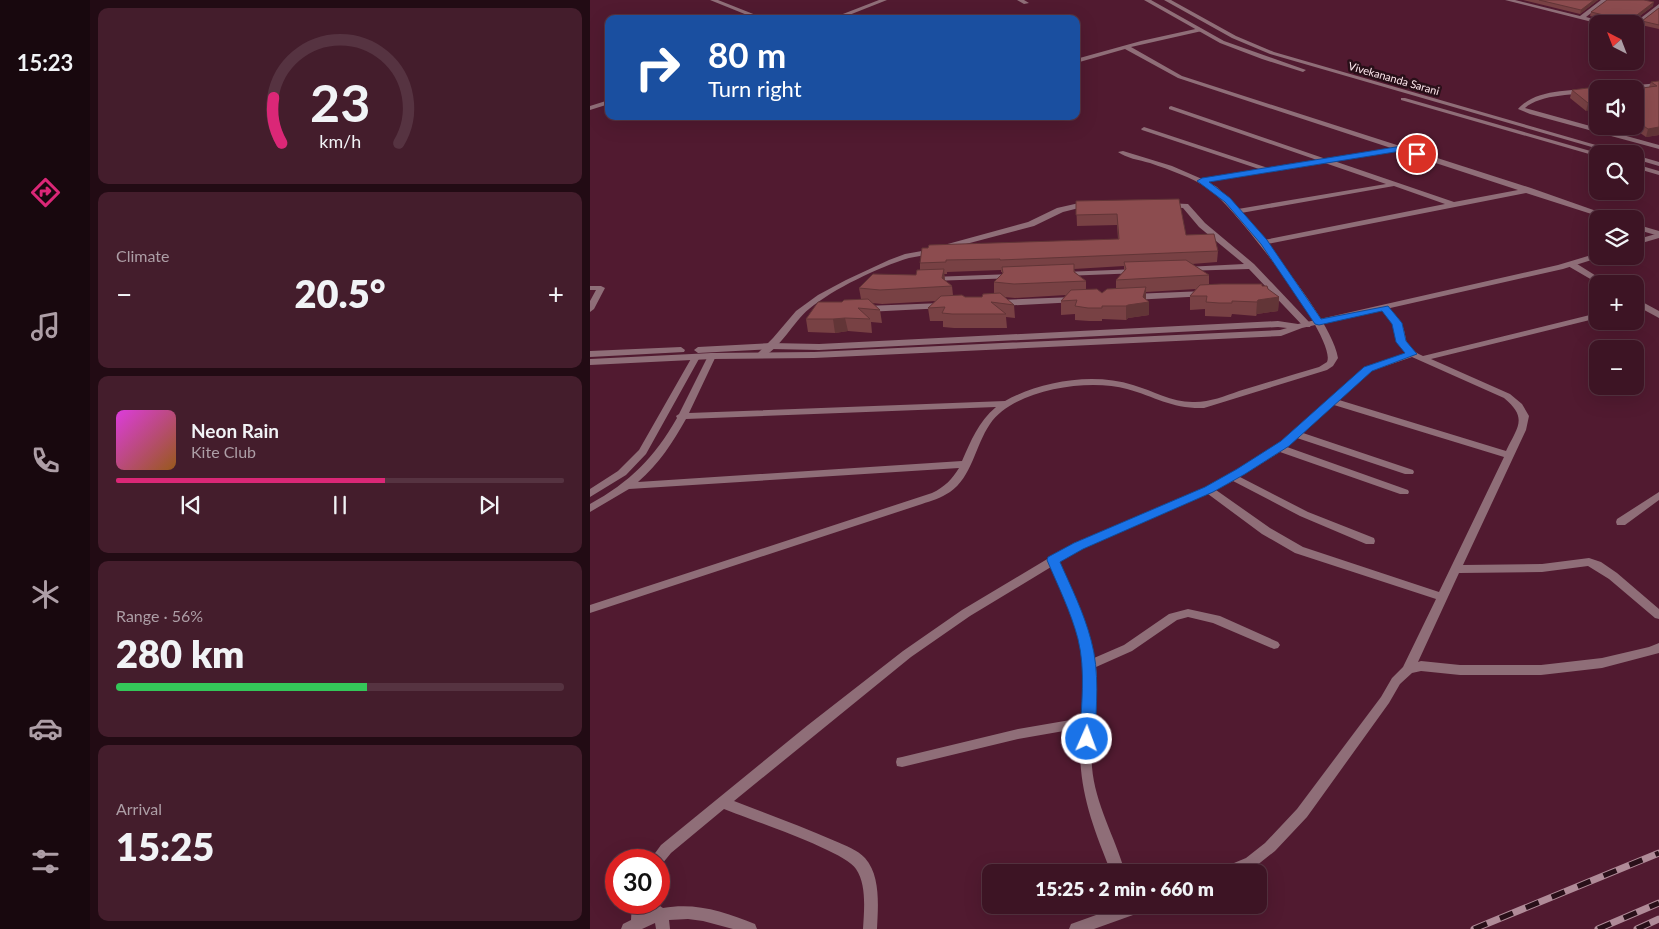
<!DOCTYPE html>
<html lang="en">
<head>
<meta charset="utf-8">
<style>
	body { margin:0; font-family:Lato,sans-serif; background:#441d2c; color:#f1f3f6; height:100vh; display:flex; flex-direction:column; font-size:19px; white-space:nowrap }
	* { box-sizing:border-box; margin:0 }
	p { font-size:16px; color:#ad9ea6 }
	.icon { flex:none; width:28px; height:28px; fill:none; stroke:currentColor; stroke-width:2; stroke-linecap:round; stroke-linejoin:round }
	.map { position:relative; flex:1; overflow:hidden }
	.sheet { display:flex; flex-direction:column; gap:8px; padding:8px; background:#220b14; width:500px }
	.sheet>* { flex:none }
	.top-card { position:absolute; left:15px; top:15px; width:475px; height:105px; border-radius:10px; box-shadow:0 5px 20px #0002,0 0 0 1px #563341; background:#1a4fa0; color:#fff; overflow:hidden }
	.needle { width:32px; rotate:318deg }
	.fabs { position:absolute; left:999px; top:15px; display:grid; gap:10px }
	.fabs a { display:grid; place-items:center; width:55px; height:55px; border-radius:10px; background:#3d1424; box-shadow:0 5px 20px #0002,0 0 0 1px #563341; font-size:25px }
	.speed { position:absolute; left:15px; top:849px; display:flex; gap:10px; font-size:25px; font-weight:700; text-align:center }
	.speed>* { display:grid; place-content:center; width:65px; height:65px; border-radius:50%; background:#3d1424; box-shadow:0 5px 20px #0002,0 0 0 1px #563341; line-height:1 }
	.speed .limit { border:8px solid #d22; background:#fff; color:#111 }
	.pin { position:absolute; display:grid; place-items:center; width:42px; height:42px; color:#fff; margin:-21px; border:2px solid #fff; border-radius:50%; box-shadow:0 1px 5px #0007 }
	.me { position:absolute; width:55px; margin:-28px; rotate:2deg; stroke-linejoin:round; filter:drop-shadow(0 0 4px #0008) }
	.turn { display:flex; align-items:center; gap:18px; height:105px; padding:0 20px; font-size:22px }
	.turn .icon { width:65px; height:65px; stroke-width:2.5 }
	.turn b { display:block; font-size:35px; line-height:42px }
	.big { font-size:38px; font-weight:800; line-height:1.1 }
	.sheet .tile { flex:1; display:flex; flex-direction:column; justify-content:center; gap:8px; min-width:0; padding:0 18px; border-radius:10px; background:#441d2c }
	.sheet .dial { align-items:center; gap:0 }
	.dial svg { height:130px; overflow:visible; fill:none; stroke:#563341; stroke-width:7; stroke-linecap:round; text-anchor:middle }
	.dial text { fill:#f1f3f6; stroke:none }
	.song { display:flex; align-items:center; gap:15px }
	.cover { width:60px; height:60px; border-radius:8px; background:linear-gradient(135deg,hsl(300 70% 55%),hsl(30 70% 35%)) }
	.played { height:5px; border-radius:2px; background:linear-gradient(90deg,#db2777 60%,#563341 60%) }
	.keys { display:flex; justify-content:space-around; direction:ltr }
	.heat { display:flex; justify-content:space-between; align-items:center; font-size:28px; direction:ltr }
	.charge { height:8px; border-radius:4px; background:linear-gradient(90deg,#34c759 56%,#563341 0) }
	.trip { position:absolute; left:392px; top:864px; width:285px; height:50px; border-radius:10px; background:#3d1424; box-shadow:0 5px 20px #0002,0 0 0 1px #563341; font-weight:800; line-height:50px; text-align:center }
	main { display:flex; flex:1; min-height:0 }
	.menu { display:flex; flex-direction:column; width:90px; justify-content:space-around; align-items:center; background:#18080e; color:#ad9ea6 }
	.menu .icon { width:35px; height:35px }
	.menu .on { color:#db2777 }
	.menu b { font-size:22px; color:#f1f3f6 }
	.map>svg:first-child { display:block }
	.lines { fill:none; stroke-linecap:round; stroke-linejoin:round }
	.service { fill:#8f6e78; fill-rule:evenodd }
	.minor { fill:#8f6e78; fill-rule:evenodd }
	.tertiary { fill:#8f6e78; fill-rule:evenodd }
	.rail-casing { stroke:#b08b98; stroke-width:7 }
	.rail { stroke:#280f18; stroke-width:5; stroke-dasharray:14; stroke-linecap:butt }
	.wall { fill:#784144; fill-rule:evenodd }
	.shaded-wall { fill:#623537 }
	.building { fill:#8c4c4f; stroke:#623537 }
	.route { fill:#1a73e8; stroke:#114b97 }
	.labels { text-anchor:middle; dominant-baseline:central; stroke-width:5; stroke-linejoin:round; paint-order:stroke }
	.far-street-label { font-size:11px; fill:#fce6ec; stroke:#280f18 }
</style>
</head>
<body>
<main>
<nav class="menu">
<b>15:23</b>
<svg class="icon on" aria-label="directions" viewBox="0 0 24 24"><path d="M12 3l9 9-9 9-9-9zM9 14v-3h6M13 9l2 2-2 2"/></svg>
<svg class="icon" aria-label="music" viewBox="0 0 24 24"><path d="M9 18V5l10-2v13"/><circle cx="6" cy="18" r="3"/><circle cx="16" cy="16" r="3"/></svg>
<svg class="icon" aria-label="phone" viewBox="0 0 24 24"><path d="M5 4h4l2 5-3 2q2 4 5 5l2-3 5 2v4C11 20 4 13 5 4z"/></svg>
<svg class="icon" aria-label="climate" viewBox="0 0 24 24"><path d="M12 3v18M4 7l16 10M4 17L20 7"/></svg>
<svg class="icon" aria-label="car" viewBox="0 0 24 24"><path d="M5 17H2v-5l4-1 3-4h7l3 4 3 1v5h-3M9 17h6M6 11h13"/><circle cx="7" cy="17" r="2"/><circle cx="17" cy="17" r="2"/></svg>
<svg class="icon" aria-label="filters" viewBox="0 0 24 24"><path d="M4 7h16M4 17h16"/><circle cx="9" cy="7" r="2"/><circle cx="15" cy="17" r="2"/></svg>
</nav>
<section class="sheet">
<div class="tile dial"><svg viewBox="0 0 100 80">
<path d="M14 69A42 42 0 1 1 86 69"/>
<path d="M14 69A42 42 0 0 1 9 41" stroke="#db2777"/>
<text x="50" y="56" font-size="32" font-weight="700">23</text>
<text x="50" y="72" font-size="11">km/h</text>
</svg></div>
<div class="tile"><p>Climate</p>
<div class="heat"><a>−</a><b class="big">20.5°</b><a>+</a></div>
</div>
<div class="tile">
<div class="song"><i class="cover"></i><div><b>Neon Rain</b><p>Kite Club</p></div></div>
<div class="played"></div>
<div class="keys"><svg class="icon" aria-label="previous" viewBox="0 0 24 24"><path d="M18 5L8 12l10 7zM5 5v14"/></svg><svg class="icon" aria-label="pause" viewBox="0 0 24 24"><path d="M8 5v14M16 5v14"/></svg><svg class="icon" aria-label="next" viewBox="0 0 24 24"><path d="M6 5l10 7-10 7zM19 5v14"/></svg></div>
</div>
<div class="tile"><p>Range · 56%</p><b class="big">280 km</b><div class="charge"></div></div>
<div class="tile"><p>Arrival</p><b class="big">15:25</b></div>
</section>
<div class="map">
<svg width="1069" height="929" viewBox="0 0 1069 929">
	<rect width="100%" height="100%" fill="#511a30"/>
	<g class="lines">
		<!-- service -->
		<path class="service" d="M427,0H434L439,3L434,4Z
			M1069,83V87L1045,89H1023L1026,87Z
			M1008,89V93C988,94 950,94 935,108L1069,145V149L940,114L928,109C945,89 983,90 1008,89Z
			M498,201H501V205L473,212L444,226L357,249L353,247L354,245L438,222L467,208Z
			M575,203L598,204L615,223L664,264L720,323L721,325L720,327H714L659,269L593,271V267H596L654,264L609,227L593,208L575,207Z
			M343,249L347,251L346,253C337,255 328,256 319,258C289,267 243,289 219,309C204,321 188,352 170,358L166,355L183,338L206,311L228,295L256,280L299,260L315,254Z
			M547,269H550V273L474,276L470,274L474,272Z
			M422,274L426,276L425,278L342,281L338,279L342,277Z
			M0,286H11L15,288L4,309L0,312V301L6,290H0Z
			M614,291L617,292V296L543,300L539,297L543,294Z
			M484,297L487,298V302L409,306L405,303L409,300Z
			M352,303L356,306L355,308L276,312L272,309L276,306Z"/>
		<!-- minor -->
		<path class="minor" d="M120,0H128L176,19H167Z
			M915,0H925L990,16L1011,0H1018L996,17L1021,24H1010Z
			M1069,4V9L1045,27V24H1043Z
			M610,28L613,30L612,31L541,47L592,76L941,188L1029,219H1017L936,193L677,244C697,270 743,327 748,358L743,366L737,370L614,408C582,409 566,397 537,389C499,378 424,389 400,424C385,446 382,477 360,492C351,498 341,501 332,504L0,613V605L342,493C355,487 362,479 369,468L39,489L0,512V504C40,482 64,458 87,418L86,416L89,414L119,354L122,353L126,356L99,413L415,401C451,381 503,372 543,385C564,391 583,403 605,402C620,402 635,396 649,391C676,383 702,375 729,367L737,362C748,339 642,204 619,189C601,177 580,170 560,163C549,160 536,158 528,152L533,151L582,166L612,179L669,169L552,130L551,129L554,127L678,168L727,160L579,109V107L581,106L736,159L801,148L588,78L535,49L486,63V59L551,41ZM809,151L928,190L864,202L744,161ZM735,163L796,184L648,209L627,187L618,182ZM804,186L855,204L674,240L651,213ZM406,407C388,422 381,441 372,461L48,482C69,464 83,442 96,419Z
			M1045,224L1069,231V236L1045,229Z
			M978,262H984L1019,284H1009L978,266Z
			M1045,298L1069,311V318L1045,305Z
			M794,305L797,306C801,311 807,316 810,321C820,337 809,345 833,356L1008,313V318L841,359L920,394L932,404L939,416L936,430L873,565L952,564L999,558L1011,562L1027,573L1069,609V619L1065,618L1019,579L998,566L952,572L869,573L828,662L831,661L870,665H951L1012,658L1059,647L1069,643V653L1012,668L951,675H870L831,671L822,673L810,684L799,703L717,817L685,851L666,866L651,872H630L632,868L656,858L675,843L707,809L791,697L802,678L813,667L846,599L705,553L672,534L618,494L492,549L469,562L492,614L504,658L534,645L579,614L598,609L630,616L688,642L690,645L688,648L684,649L623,623L598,617L587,620L542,651L506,667C510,700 500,733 502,767C505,804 525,837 535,872H521C501,822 486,784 491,728L428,739L312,767L307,766L306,762L307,758L312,757L428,729L492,718C493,703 495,687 494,671C491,635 475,600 461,567L380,616L321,657L144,801C177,814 211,826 245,841C254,845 268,850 275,858C291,876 288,907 287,929H273C274,911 277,885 266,869C255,851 158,819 134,809L81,853L72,864L69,866V860H60L71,845L218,725L313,651L372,610L484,543L615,488L647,470L692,442L775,367L816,353L807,342L803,323L790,308ZM822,357L914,398C938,418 928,426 916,451L749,400L781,371ZM744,405L914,457L849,592L713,547L680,528L626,490L643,481L710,516L776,544H784L785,541L784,538L718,512L650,477L690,452L810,494H818L819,492L818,490L697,447L707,438L815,474H823L824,472L823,470L713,433Z
			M106,354L110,357L56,454L36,475L0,497V489L28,471L49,450L102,357Z
			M1069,492V500L1035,525H1027L1026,522L1027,519Z
			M42,902H56V913L70,906L73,908C106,902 135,912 165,924L167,929H143L113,921L98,919L79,920L80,929H66L65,923L52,929H31L33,924L41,920Z
			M534,905H559L557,910L504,929H479L481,924Z"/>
		<!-- tertiary -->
		<path class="tertiary" d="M289,0H297L249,19H240Z
			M554,0H561L634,41L716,70L713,72L672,59L630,43Z
			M574,0H581L646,36L684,52L1037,154H1026L680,54L642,38Z
			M811,98H815L1011,154H1008V157L1006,156L811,100Z
			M19,100V104L0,110V106Z
			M1045,155L1069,162V166L1045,159Z
			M1045,164L1069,171V175L1045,168Z
			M1069,233V238L1045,245V240Z
			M1008,253V256L1011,257L973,269L712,328L691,336L224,358L122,359L0,365V359L122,353L224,352L690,330L697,328L688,327L229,350L181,349L108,353L104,350L108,347L181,343L229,344L688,321L708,324L968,265Z
			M91,347L95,350L94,352L0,357V351Z"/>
		<!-- rail casing -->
		<g class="rail-casing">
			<path id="rail" d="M884,929L1069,853
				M1008,929L1069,903
				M1047,929L1069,919"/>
		</g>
		<!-- rail -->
		<use href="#rail" class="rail"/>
	</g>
	<!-- wall -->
	<path class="wall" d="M933,0H1008L990,14Z
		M1063,6L1039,24H1033L1000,16L1001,12Z
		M1069,8V29L1051,25L1052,21Z
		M1069,81V135L1056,137L1040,126H1045V89L1059,87L1061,82Z
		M1014,86L996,111L980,98L982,90Z
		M486,201L596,235L628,251L627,262L602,264L619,275V284L672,286L689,297L688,311L667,314L666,316L642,314L641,317L615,316V309L600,310V296L606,289L556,292V299L559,302V315L538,318L536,320L512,319V321H499L485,320V314L471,315V301L476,295L425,298L414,297L424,305L425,318L416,317L417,328H364L353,327V321H340L338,308L346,301L292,304L282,303L290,310L292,323L281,322L282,333L258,331L245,333L218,332L216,319L252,302L271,299L269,288L326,275L330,270V263L528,239L527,225L487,226ZM534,266V271L526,280V288L512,293L496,290V281L485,272L484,269ZM411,270V272H412V274L404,282V294L392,297H375L363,295L362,286L355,280L354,274H357V272Z"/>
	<!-- shaded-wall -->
	<path class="shaded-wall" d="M1004,0H1008L990,14L991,10Z
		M1064,2L1063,6L1039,24H1038L1039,21Z
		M1008,102V109L996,111L998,103Z
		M1069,127V135L1056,137L1058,129Z
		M354,269L355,282L352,278Z
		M556,287V300L559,302V315L538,318L536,320V306L538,305L553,297Z
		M689,297L688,311L667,314L666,316L667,302L668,300Z
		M255,318L258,331L245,333L243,319Z"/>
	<!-- building -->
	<path class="building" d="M949,0H1004L991,10Z
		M1017,0H1054L1064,2L1039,21L1001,12Z
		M1069,8V25L1052,21Z
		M1069,81V127L1058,129L1045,120V89L1067,86L1061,82Z
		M1014,86L1018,89H1008V102L998,103L982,90Z
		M589,199L596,235L624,234L628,251L410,260V259L356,260V262L330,263L332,248H338L339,245L529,239L527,214L486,215V201Z
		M596,260L619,275L526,280L536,269L534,262Z
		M484,264V272L496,281L424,284L404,282L413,273L412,267Z
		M354,269L352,278L362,286L290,290L269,288L283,274L326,275L327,270Z
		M631,284H672V286H677L678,289L689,297L668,300L667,302L642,301V303H629L616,302L617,296H600L610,285Z
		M556,287L553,297L559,302L538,305L536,306H512V308H498L485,306L487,300L471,301L481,290L507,289L512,293L517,289Z
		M410,293L424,305L401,302L416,314H362L352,313L355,307L338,308L351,296L372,295L375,297H392L393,294Z
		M278,299L290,310L268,308L280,319L255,318L243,319H216L228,302H252L254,300Z"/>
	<!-- route -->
	<path class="route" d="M812,146L831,154L827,156L811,151L619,182L640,198L677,240L731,319L798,306L812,323L816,341L827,354L782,371L699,446L655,474L623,492L493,549L470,562C481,587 494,613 501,640C510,672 506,706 505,739L502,743L497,745L492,743L490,739C491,706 496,671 488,639C481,612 468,586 457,560L458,557L484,543L615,487L647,469L691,441L774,367L815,353L806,342L802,324L792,311L729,325L725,324L671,244L635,202L607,181L612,178Z"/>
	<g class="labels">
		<!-- far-street labels -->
		<g class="far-street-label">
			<text transform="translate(804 78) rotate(16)">Vivekananda Sarani</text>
		</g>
	</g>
</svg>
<div class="fabs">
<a><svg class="needle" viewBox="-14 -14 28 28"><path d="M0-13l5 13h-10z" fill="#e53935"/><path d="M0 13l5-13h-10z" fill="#ad9ea6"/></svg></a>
<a><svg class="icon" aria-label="sound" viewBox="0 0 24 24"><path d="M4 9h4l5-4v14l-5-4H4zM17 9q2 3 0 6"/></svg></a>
<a><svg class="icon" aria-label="search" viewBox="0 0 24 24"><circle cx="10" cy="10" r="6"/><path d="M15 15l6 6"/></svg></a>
<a><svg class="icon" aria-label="layers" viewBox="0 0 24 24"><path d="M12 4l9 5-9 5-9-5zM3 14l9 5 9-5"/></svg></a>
<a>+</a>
<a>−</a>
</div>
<div class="speed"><div class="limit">30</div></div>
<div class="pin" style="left:827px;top:154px;background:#d93025"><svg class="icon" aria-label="arrive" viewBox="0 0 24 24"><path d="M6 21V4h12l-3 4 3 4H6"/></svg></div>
<svg class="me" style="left:497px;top:739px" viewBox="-20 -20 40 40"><circle r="17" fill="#1a73e8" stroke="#fff" stroke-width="3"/><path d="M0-11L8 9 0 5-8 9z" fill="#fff"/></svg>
<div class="trip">15:25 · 2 min · 660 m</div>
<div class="top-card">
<div class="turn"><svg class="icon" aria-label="right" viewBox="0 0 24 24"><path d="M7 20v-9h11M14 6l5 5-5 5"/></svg><div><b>80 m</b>Turn right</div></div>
</div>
</div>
</main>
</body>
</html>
